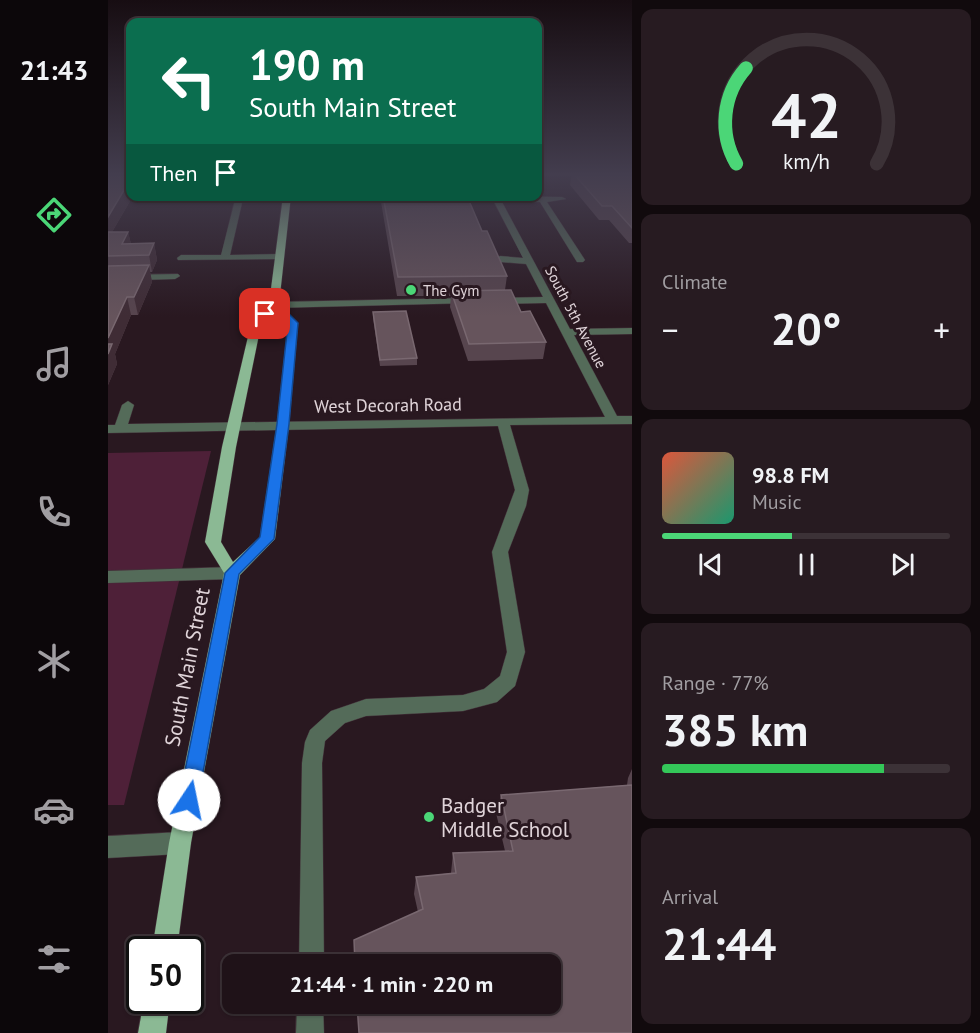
<!DOCTYPE html>
<html lang="en">
<head>
<meta charset="utf-8">
<style>
	body { margin:0; font-family:"PT Sans",sans-serif; background:#271b21; color:#f1f3f6; height:100vh; display:flex; flex-direction:column; font-size:22px; white-space:nowrap }
	* { box-sizing:border-box; margin:0 }
	p { font-size:20px; color:#a19ea2 }
	.icon { flex:none; width:33px; height:33px; fill:none; stroke:currentColor; stroke-width:2; stroke-linecap:round; stroke-linejoin:round }
	.map { position:relative; flex:1; overflow:hidden }
	.sheet { display:flex; flex-direction:column; gap:9px; padding:9px; background:#110a0d; width:348px }
	.sheet>* { flex:none }
	.banner { position:absolute; left:18px; top:18px; width:416px; height:183px; border-radius:12px; box-shadow:0 2px 4px #0004,0 0 0 2px #3c3237; background:#0b6e4f; color:#fff; overflow:hidden }
	.speed { position:absolute; left:18px; top:936px; display:flex; gap:12px; font-size:30px; font-weight:700; text-align:center }
	.speed>* { display:grid; place-content:center; width:78px; height:78px; border-radius:50%; background:#1f1218; box-shadow:0 2px 4px #0004,0 0 0 2px #3c3237; line-height:1 }
	.speed .limit { border:3px solid #111; border-radius:9px; background:#fff; color:#111 }
	.pin { position:absolute; display:grid; place-items:center; width:51px; height:51px; color:#fff; margin:-26px; border-radius:12px; box-shadow:0 3px 9px #0006 }
	.me { position:absolute; width:66px; margin:-33px; rotate:11deg; stroke-linejoin:round; filter:drop-shadow(0 0 4px #0008) }
	.turn { display:flex; align-items:center; gap:21px; height:126px; padding:0 24px; font-size:27px }
	.turn .icon { width:78px; height:78px; stroke-width:2.5 }
	.turn b { display:block; font-size:42px; line-height:51px }
	.then { display:flex; align-items:center; height:57px; padding:0 24px; background:#0003; gap:12px; font-size:22px }
	.big { font-size:45px; font-weight:600; line-height:1.1 }
	.sheet .widget { flex:1; display:flex; flex-direction:column; justify-content:center; gap:9px; min-width:0; padding:0 21px; border-radius:12px; background:#271b21 }
	.sheet .dial { align-items:center; gap:0 }
	.dial svg { height:156px; overflow:visible; fill:none; stroke:#3c3237; stroke-width:7; stroke-linecap:round; text-anchor:middle }
	.dial text { fill:#f1f3f6; stroke:none }
	.song { display:flex; align-items:center; gap:18px }
	.cover { width:72px; height:72px; border-radius:9px; background:linear-gradient(135deg,hsl(10 70% 55%),hsl(160 70% 35%)) }
	.played { height:6px; border-radius:3px; background:linear-gradient(90deg,#4bd677 45%,#3c3237 45%) }
	.keys { display:flex; justify-content:space-around; direction:ltr }
	.heat { display:flex; justify-content:space-between; align-items:center; font-size:33px; direction:ltr }
	.charge { height:9px; border-radius:4px; background:linear-gradient(90deg,#34c759 77%,#3c3237 0) }
	.trip { position:absolute; left:114px; top:954px; width:339px; height:60px; border-radius:12px; background:#1f1218; box-shadow:0 2px 4px #0004,0 0 0 2px #3c3237; font-weight:600; line-height:60px; text-align:center }
	main { display:flex; flex:1; min-height:0 }
	.tabs { display:flex; flex-direction:column; width:108px; justify-content:space-around; align-items:center; background:#0c070a; color:#a19ea2 }
	.tabs .icon { width:42px; height:42px }
	.tabs .active { color:#4bd677 }
	.tabs b { font-size:27px; color:#f1f3f6 }
	.map>svg:first-child { display:block }
	.green { fill:#4e2038 }
	.lines { fill:none; stroke-linecap:round; stroke-linejoin:round }
	.minor-casing { stroke:#43323a; stroke-width:1 }
	.major-casing { stroke:#43323a; stroke-width:1 }
	.minor { fill:#546b59; fill-rule:evenodd }
	.major { fill:#8bb994; fill-rule:evenodd }
	.wall { fill:#57454e }
	.shaded-wall { fill:#3f2c35 }
	.building { fill:#66545c; stroke:#796870; stroke-width:1.5 }
	.route { fill:#1a73e8; stroke:#114b97; stroke-width:1.5 }
	.poi-dot { fill:#4bd677; stroke:#291820; stroke-width:2 }
	.labels { text-anchor:middle; dominant-baseline:central; stroke-width:6; stroke-linejoin:round; paint-order:stroke }
	.far-poi-label { font-size:15px; fill:#e0d4d9; stroke:#291820; text-anchor:start }
	.far-street-label { font-size:15px; fill:#e0d4d9; stroke:#291820 }
	.street-label { font-size:18px; fill:#e0d4d9; stroke:#291820 }
	.near-street-label { font-size:21px; fill:#e0d4d9; stroke:#291820 }
	.near-poi-label { font-size:21px; fill:#e0d4d9; stroke:#291820; text-anchor:start }
</style>
</head>
<body>
<main>
<nav class="tabs">
<b>21:43</b>
<svg class="icon active" aria-label="directions" viewBox="0 0 24 24"><path d="M12 3l9 9-9 9-9-9zM9 14v-3h6M13 9l2 2-2 2"/></svg>
<svg class="icon" aria-label="music" viewBox="0 0 24 24"><path d="M9 18V5l10-2v13"/><circle cx="6" cy="18" r="3"/><circle cx="16" cy="16" r="3"/></svg>
<svg class="icon" aria-label="phone" viewBox="0 0 24 24"><path d="M5 4h4l2 5-3 2q2 4 5 5l2-3 5 2v4C11 20 4 13 5 4z"/></svg>
<svg class="icon" aria-label="climate" viewBox="0 0 24 24"><path d="M12 3v18M4 7l16 10M4 17L20 7"/></svg>
<svg class="icon" aria-label="car" viewBox="0 0 24 24"><path d="M5 17H2v-5l4-1 3-4h7l3 4 3 1v5h-3M9 17h6M6 11h13"/><circle cx="7" cy="17" r="2"/><circle cx="17" cy="17" r="2"/></svg>
<svg class="icon" aria-label="filters" viewBox="0 0 24 24"><path d="M4 7h16M4 17h16"/><circle cx="9" cy="7" r="2"/><circle cx="15" cy="17" r="2"/></svg>
</nav>
<div class="map">
<svg width="524" height="1033" viewBox="0 0 524 1033">
	<rect width="100%" height="100%" fill="#291820"/>
	<!-- green -->
	<path class="green" d="M103,451L16,805H0V453Z"/>
	<g class="lines">
		<!-- minor casing -->
		<g class="minor-casing">
			<path id="minor" d="M128,196H136L135,199L181,198V202H178L134,203L122,255L172,254L175,255V259L70,260L69,258L73,255H113Z
				M383,196L454,197L458,199L439,202L477,260L475,262H469L432,202H394L462,329L524,328V334L466,335L509,416H524V424L402,425L421,490L418,506L400,552L417,652L407,686L389,702L355,711L258,716L237,723L217,741L214,763L216,964H191L194,763L197,742L202,730L223,711L258,699L355,695L376,689L392,676L399,652L384,552L407,490L390,426L0,433V425H7L14,405L20,401L26,405L20,424L497,417L438,303L388,304L383,301L388,298L435,297L418,264L392,262L387,259L392,256L415,258Z
				M70,274L72,276L67,279L0,281V275Z
				M361,298L365,299V303L166,308L161,305L166,302Z
				M124,567L130,569L132,573L130,577L124,579L0,583V571Z
				M72,832L80,835L83,843L80,851L72,854L0,858V836Z
				M189,1004H215L216,1033H188Z"/>
		</g>
		<!-- major casing -->
		<g class="major-casing">
			<path id="major" d="M175,196H183L171,304L190,323L181,424L167,539L132,575L83,843L69,950H44L61,843L116,573L97,542L114,447L143,324L161,304ZM166,311L180,324L169,424L152,537L125,562L113,542L128,447L153,325Z
				M36,1000H62L58,1033H30Z"/>
		</g>
		<!-- minor -->
		<use href="#minor" class="minor"/>
		<!-- major -->
		<use href="#major" class="major"/>
	</g>
	<!-- wall -->
	<path class="wall" d="M464,173H524V243H521L501,220H491L462,185Z
		M0,175L22,196H25L4,232H20L23,244L46,243L49,260L44,272H42L44,282L30,315H23L7,354L9,364L0,385Z
		M71,196H126L71,198Z
		M272,196H359L374,231L399,276L397,290L413,312L438,342L435,359L360,361L342,307L343,296H289Z
		M265,312L309,358V365L272,366L265,318Z
		M524,769V1033L310,912L306,894L308,877L343,873L345,853L397,851L388,813L393,795L519,785L520,778Z"/>
	<!-- shaded-wall -->
	<path class="shaded-wall" d="M22,180V196H25L0,239V217Z
		M20,232L24,248L14,244Z
		M46,243L49,260L44,272L41,255Z
		M41,265L44,282L30,315L26,297Z
		M19,297L23,315L7,354L9,364L0,385V338Z"/>
	<!-- building -->
	<path class="building" d="M2,173H22V180L0,217V175Z
		M465,173H524V228L504,206H494Z
		M275,196H359L374,231H379L399,276L290,277Z
		M0,232H20L14,244L46,243L41,255L0,256Z
		M41,265L26,297H19L0,338V266Z
		M403,290L413,312L422,311L438,342L361,344L343,291Z
		M298,311L309,358L272,360L265,312Z
		M0,344H4L0,354Z
		M524,785V1033H251L249,1004H442V964H247L246,940L315,909L308,877L348,873L345,853L405,851L393,795Z"/>
	<!-- sky -->
	<linearGradient id="sky" x2="0" y2="1"><stop stop-color="#170d12"/><stop offset="0.55" stop-color="#433d4e"/><stop offset="1" stop-color="#433d4e" stop-opacity="0"/></linearGradient>
	<rect width="524" height="317" fill="url(#sky)"/>
	<!-- route -->
	<path class="route" d="M163,303H170L190,323L181,424L166,539L131,574L90,800L88,807L81,810L74,807L71,800L117,573L152,537L169,424L180,323L166,310L160,316H154V312Z"/>
	<!-- markers -->
	<g class="poi-dot">
		<circle cx="303" cy="290" r="6"/>
		<circle cx="321" cy="817" r="6"/>
	</g>
	<g class="labels">
		<!-- far-poi labels -->
		<g class="far-poi-label">
			<text x="315" y="290">The Gym</text>
		</g>
		<!-- far-street labels -->
		<g class="far-street-label">
			<text transform="translate(468 317) rotate(62)">South 5th Avenue</text>
		</g>
		<!-- street labels -->
		<g class="street-label">
			<text transform="translate(280 405) rotate(-1)">West Decorah Road</text>
		</g>
		<!-- near-street labels -->
		<g class="near-street-label">
			<text transform="translate(79 667) rotate(-79)">South Main Street</text>
		</g>
		<!-- near-poi labels -->
		<g class="near-poi-label">
			<text x="333" y="805">Badger<tspan x="333" dy="24">Middle School</tspan></text>
		</g>
	</g>
</svg>
<div class="speed"><div class="limit">50</div></div>
<div class="pin" style="left:157px;top:314px;background:#d93025"><svg class="icon" aria-label="arrive" viewBox="0 0 24 24"><path d="M6 21V4h12l-3 4 3 4H6"/></svg></div>
<svg class="me" style="left:81px;top:800px" viewBox="-20 -20 40 40"><circle r="19" fill="#fff"/><path d="M0-13L10 11 0 6-10 11z" fill="#1a73e8"/></svg>
<div class="trip">21:44 · 1 min · 220 m</div>
<div class="banner">
<div class="turn"><svg class="icon" aria-label="left" viewBox="0 0 24 24"><path d="M17 20v-9H6M10 6l-5 5 5 5"/></svg><div><b>190 m</b>South Main Street</div></div>
<div class="then">Then<svg class="icon" aria-label="arrive" viewBox="0 0 24 24"><path d="M6 21V4h12l-3 4 3 4H6"/></svg></div>
</div>
</div>
<section class="sheet">
<div class="widget dial"><svg viewBox="0 0 100 80">
<path d="M14 69A42 42 0 1 1 86 69"/>
<path d="M14 69A42 42 0 0 1 19 20" stroke="#4bd677"/>
<text x="50" y="56" font-size="32" font-weight="700">42</text>
<text x="50" y="72" font-size="11">km/h</text>
</svg></div>
<div class="widget"><p>Climate</p>
<div class="heat"><a>−</a><b class="big">20°</b><a>+</a></div>
</div>
<div class="widget">
<div class="song"><i class="cover"></i><div><b>98.8 FM</b><p>Music</p></div></div>
<div class="played"></div>
<div class="keys"><svg class="icon" aria-label="previous" viewBox="0 0 24 24"><path d="M18 5L8 12l10 7zM5 5v14"/></svg><svg class="icon" aria-label="pause" viewBox="0 0 24 24"><path d="M8 5v14M16 5v14"/></svg><svg class="icon" aria-label="next" viewBox="0 0 24 24"><path d="M6 5l10 7-10 7zM19 5v14"/></svg></div>
</div>
<div class="widget"><p>Range · 77%</p><b class="big">385 km</b><div class="charge"></div></div>
<div class="widget"><p>Arrival</p><b class="big">21:44</b></div>
</section>
</main>
</body>
</html>
